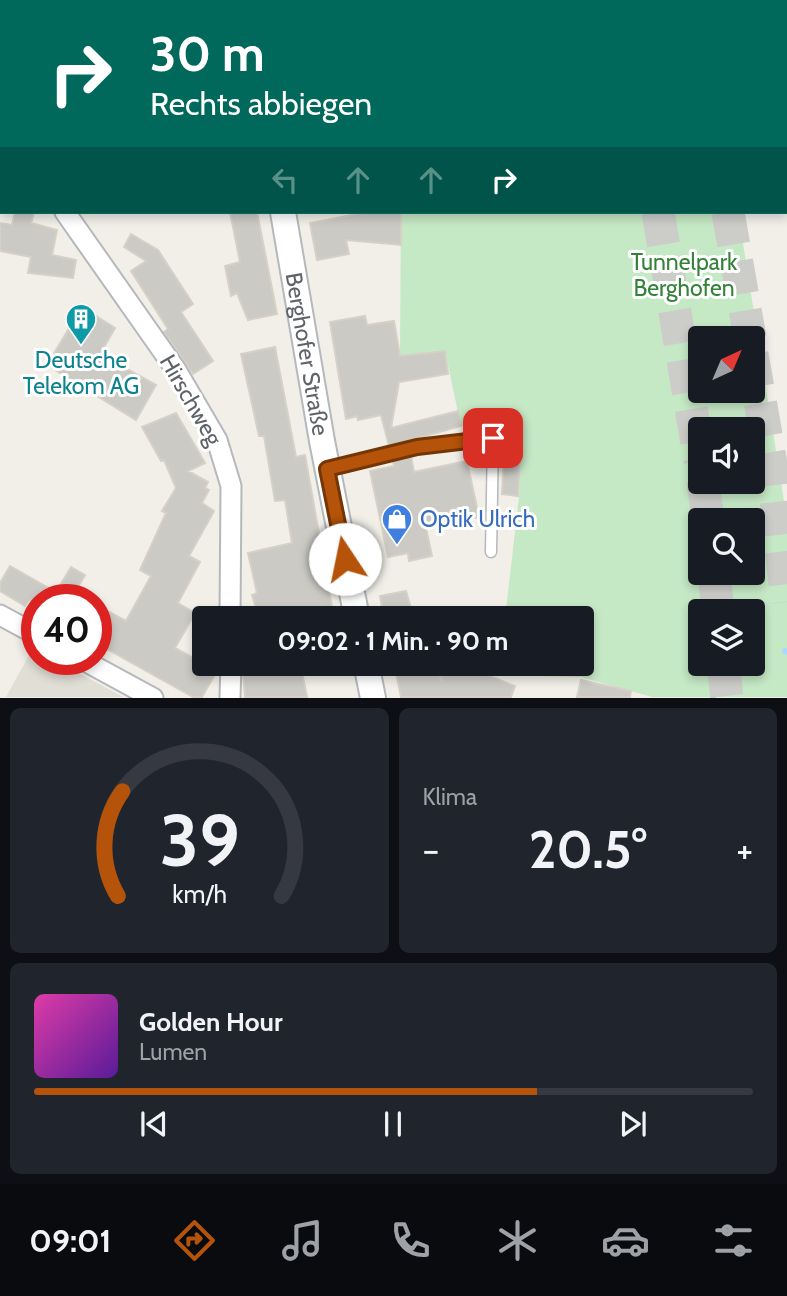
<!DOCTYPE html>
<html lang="de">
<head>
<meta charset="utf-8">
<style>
	body { margin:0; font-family:Cabin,sans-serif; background:#20242c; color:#f1f3f6; height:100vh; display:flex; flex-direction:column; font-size:26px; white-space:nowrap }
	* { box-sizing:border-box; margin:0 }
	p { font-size:23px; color:#9ea1a6 }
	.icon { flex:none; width:38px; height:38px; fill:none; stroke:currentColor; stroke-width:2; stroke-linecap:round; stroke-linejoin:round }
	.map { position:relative; height:698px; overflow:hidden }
	.sheet { display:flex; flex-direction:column; gap:10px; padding:10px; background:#0d0f14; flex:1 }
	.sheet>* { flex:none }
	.top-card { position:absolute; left:0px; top:0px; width:788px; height:214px; box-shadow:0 4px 10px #0003; background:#00695c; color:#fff; overflow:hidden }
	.needle { width:46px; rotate:44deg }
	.buttons { position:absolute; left:688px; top:326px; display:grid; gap:14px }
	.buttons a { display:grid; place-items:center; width:77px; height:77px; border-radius:7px; background:#171b24; box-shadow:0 4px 10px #0003; font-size:35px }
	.speed { position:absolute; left:21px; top:584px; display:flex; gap:14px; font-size:35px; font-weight:700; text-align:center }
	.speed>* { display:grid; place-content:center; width:91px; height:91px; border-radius:50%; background:#171b24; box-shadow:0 4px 10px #0003; line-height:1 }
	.speed .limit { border:10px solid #d22; background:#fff; color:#111 }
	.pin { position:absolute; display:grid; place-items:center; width:60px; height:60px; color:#fff; margin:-30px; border-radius:14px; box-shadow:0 4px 10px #0006 }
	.me { position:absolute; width:77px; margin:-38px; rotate:349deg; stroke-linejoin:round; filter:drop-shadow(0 0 5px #0008) }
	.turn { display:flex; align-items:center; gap:24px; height:147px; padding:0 35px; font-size:32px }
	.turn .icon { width:91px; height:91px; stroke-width:2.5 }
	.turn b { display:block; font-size:49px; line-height:60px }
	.lanes { display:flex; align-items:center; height:66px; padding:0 35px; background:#0003; justify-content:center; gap:35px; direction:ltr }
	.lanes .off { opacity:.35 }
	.big { font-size:52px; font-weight:800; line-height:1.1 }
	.sheet .tile { flex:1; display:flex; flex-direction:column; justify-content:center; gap:10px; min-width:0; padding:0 24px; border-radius:10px; background:#20242c }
	.sheet .dial { align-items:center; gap:0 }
	.dial svg { height:182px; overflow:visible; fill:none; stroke:#363941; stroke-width:7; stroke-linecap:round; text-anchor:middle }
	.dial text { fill:#f1f3f6; stroke:none }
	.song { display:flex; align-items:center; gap:21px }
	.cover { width:84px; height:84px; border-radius:10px; background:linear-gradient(135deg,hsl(320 70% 55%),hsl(270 70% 35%)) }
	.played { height:7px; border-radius:4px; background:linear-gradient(90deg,#b45309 70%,#363941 70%) }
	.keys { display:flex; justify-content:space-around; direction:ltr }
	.heat { display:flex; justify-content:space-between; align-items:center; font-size:38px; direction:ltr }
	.sheet .tiles { flex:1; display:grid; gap:10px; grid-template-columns:1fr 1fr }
	.tile:last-child { grid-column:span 2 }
	.trip { position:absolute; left:192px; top:606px; width:402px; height:70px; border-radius:7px; background:#171b24; box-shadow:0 4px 10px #0003; font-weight:800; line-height:70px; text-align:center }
	.tab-bar { display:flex; height:112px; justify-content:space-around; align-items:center; background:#090b0e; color:#9ea1a6 }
	.tab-bar .icon { width:49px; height:49px }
	.tab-bar .active { color:#b45309 }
	.tab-bar b { font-size:32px; color:#f1f3f6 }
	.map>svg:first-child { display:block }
	.education { fill:#e1ded6 }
	.green { fill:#c5e8c5; fill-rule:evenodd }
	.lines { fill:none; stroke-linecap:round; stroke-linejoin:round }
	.stream { stroke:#aadaff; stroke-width:6 }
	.building { fill:#cccac5; stroke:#d6d1c6; stroke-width:2 }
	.trunk-tunnel { stroke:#ccccc8; stroke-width:33; stroke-dasharray:33 17; stroke-linecap:butt }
	.service-casing { stroke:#b5b8bc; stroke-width:13 }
	.minor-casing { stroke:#b5b8bc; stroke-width:23 }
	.tertiary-casing { stroke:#b5b8bc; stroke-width:28 }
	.service { stroke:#fff; stroke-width:10 }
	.minor { stroke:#fff; stroke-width:19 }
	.tertiary { stroke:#fff; stroke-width:24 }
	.route-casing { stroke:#753606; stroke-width:18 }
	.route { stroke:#b45309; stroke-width:12 }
	.labels { text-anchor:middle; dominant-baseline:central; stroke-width:6; stroke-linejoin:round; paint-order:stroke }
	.park-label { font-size:23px; fill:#348238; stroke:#fff }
	.street-label { font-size:23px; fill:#5f6368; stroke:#fff }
	.culture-label { font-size:23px; fill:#0d838f; stroke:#fff }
	.shop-label { font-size:23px; fill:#366cbe; stroke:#fff; text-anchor:start }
</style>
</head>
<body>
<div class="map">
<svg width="787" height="698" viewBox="0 0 787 698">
	<rect width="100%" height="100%" fill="#f1efe8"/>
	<!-- education -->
	<path class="education" d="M33,648L37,650V660H55L123,697H6Z"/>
	<!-- green -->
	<path class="green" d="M401,212H738L787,520V697H652L581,677L494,675L496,663H583V618H505L519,498L522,421L506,419L461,426L445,351L400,356ZM700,338H752V390H700ZM700,429H752V481H700ZM700,520H752V572H700ZM700,611H752V663H700Z"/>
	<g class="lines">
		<!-- stream -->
		<path class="stream" d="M785,651L787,652
			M752,657L762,655
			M713,698V672L725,663"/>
	</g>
	<!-- building -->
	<path class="building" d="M15,212H34L31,223L57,230L52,255L76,260L73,278L28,273L31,257L0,251V223L12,225Z
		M230,212H257L277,314L248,320L237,293L231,296L225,266L240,262Z
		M368,212L401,213V245L346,240L349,254L317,260L310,223Z
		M131,234L158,250L193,304L181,312L213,361L193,374L164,332L168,329L131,271L146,261L124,247Z
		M82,307L115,328L100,354L156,385L136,420L47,365Z
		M365,316L367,325L394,321L400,356L445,351L448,374L399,382L391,428L458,411L461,426L389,446L381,415L358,420L357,416L346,419L330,322Z
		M275,347L296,457L305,455L334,618H310L308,611L286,618H259L252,595L257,593L248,553L292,543L285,500L275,501L264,436H259L241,354Z
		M176,413L205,463L188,471L208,482L205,488L209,490L202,503L214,511L189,556L200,562L178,603L195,613L175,648L217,671L202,697H193L96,643V605L126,621L151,576L140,570L166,513L162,511L176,488L164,460L161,461L142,427Z
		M506,419L522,420L518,496L502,494Z
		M411,456L414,472L467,461L479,517L426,528L432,556L409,561L408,553L388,557L370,471L394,466L393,461Z
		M10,566L56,592L71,567L85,575L70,600H29L25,606L0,591V583Z
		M406,591L414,618H384L380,596Z
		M300,663L307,697H245L243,674Z
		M394,663H438L441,681L444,663H484L482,673L515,686L511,697H401Z
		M581,680L631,691L630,697H577Z"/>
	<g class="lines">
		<!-- trunk-tunnel -->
		<path class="trunk-tunnel" d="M616,0V2
			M687,0L688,2
			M658,212L700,461
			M728,212L750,338
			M752,354L774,481L787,602
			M703,481L708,520
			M714,572L718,611
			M723,663L727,698"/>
		<!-- service casing -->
		<g class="service-casing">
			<path id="service" d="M548,2L549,0
				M0,107L2,110
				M327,469L417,447L493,438L491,552"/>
		</g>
		<!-- minor casing -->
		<g class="minor-casing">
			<path id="minor" d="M0,154L2,153
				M65,212L176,370L217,440L231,486L230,618
				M0,615L37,635
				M83,660L153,698
				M230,698L231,663"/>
		</g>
		<!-- tertiary casing -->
		<g class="tertiary-casing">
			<g id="tertiary">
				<path d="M247,0V2"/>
				<path id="s1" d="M283,212L322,441L357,618"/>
				<path d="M366,663L373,698"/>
			</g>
		</g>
		<!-- service -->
		<use href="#service" class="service"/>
		<!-- minor -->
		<use href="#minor" class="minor"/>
		<!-- tertiary -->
		<use href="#tertiary" class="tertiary"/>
	</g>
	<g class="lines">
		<!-- route casing -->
		<g class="route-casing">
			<path id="route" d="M345,559L327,469L417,447L493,438"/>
		</g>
		<!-- route -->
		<use href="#route" class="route"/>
	</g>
	<!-- icons -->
	<defs>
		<g id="building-pin" transform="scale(1.575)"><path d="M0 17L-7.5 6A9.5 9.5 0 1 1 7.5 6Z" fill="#0f9aa8" stroke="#fff"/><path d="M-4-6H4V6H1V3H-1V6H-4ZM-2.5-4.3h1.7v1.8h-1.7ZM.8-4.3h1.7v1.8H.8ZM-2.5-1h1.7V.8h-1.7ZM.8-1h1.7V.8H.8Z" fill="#fff"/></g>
		<g id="shop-pin" transform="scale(1.575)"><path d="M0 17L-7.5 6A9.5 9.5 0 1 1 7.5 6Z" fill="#3f7fe0" stroke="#fff"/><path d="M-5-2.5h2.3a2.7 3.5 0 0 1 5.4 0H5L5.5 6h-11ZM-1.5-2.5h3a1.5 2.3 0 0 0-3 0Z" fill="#fff"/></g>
	</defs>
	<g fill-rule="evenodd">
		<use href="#building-pin" x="81" y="319"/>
		<use href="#shop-pin" x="397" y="519"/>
	</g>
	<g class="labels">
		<!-- park labels -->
		<g class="park-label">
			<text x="684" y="262">Tunnelpark<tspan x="684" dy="26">Berghofen</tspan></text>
		</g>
		<!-- street labels -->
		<g class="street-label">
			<text stroke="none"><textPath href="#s1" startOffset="144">Berghofer Straße</textPath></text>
			<text transform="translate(191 400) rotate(60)">Hirschweg</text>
		</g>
		<!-- culture labels -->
		<g class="culture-label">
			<text x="81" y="360">Deutsche<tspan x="81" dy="26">Telekom AG</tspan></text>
		</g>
		<!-- shop labels -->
		<g class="shop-label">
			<text x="420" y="519">Optik Ulrich</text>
		</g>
	</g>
</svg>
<div class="buttons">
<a><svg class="needle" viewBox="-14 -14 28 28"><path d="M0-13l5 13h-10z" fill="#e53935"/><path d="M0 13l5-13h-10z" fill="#9ea1a6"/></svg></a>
<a><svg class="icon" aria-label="sound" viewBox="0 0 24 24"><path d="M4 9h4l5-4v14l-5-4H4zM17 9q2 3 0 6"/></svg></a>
<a><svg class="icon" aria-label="search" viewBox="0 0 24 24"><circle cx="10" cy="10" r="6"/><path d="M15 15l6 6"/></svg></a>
<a><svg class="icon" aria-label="layers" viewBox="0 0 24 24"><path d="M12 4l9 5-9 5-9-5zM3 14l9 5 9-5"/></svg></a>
</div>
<div class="speed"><div class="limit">40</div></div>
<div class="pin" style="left:493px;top:438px;background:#d93025"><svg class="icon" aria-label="arrive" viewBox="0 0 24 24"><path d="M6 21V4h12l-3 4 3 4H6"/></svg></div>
<svg class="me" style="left:345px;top:559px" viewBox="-20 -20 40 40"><circle r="19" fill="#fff"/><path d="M0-13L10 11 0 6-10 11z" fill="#b45309"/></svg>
<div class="trip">09:02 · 1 Min. · 90 m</div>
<div class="top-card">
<div class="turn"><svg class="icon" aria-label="right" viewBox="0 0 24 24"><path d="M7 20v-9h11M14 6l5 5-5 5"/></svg><div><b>30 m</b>Rechts abbiegen</div></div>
<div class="lanes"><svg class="icon off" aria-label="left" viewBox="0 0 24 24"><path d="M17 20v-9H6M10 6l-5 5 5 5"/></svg><svg class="icon off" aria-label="ahead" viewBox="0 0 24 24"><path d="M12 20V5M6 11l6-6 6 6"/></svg><svg class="icon off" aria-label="ahead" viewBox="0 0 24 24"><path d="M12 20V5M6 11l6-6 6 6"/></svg><svg class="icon" aria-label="right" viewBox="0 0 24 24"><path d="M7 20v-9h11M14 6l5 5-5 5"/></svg></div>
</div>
</div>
<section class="sheet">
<div class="tiles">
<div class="tile dial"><svg viewBox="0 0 100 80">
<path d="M14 69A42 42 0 1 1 86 69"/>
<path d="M14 69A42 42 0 0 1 16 23" stroke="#b45309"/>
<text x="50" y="56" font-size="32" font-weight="700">39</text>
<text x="50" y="72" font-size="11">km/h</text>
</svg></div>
<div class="tile"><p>Klima</p>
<div class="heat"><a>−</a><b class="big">20.5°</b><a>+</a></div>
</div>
<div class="tile">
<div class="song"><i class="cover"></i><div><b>Golden Hour</b><p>Lumen</p></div></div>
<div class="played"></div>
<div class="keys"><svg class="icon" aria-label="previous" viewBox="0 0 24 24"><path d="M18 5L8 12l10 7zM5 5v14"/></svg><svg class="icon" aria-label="pause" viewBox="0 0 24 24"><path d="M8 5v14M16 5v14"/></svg><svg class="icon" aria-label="next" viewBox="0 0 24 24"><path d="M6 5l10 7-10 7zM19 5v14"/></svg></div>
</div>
</div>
</section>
<nav class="tab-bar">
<b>09:01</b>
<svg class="icon active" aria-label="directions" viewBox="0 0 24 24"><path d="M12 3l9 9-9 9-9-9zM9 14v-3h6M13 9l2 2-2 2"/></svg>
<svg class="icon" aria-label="music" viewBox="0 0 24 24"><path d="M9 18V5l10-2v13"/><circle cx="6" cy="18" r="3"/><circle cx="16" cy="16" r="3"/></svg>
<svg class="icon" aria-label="phone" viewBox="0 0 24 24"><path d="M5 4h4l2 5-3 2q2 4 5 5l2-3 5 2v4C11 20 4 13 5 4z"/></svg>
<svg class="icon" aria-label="climate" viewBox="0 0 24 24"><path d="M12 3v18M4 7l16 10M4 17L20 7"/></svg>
<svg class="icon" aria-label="car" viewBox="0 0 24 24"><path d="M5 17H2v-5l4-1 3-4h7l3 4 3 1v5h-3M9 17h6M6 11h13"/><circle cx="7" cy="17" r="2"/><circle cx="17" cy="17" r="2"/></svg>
<svg class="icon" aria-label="filters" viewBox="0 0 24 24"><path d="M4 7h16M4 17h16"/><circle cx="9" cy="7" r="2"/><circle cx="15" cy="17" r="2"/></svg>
</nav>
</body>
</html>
